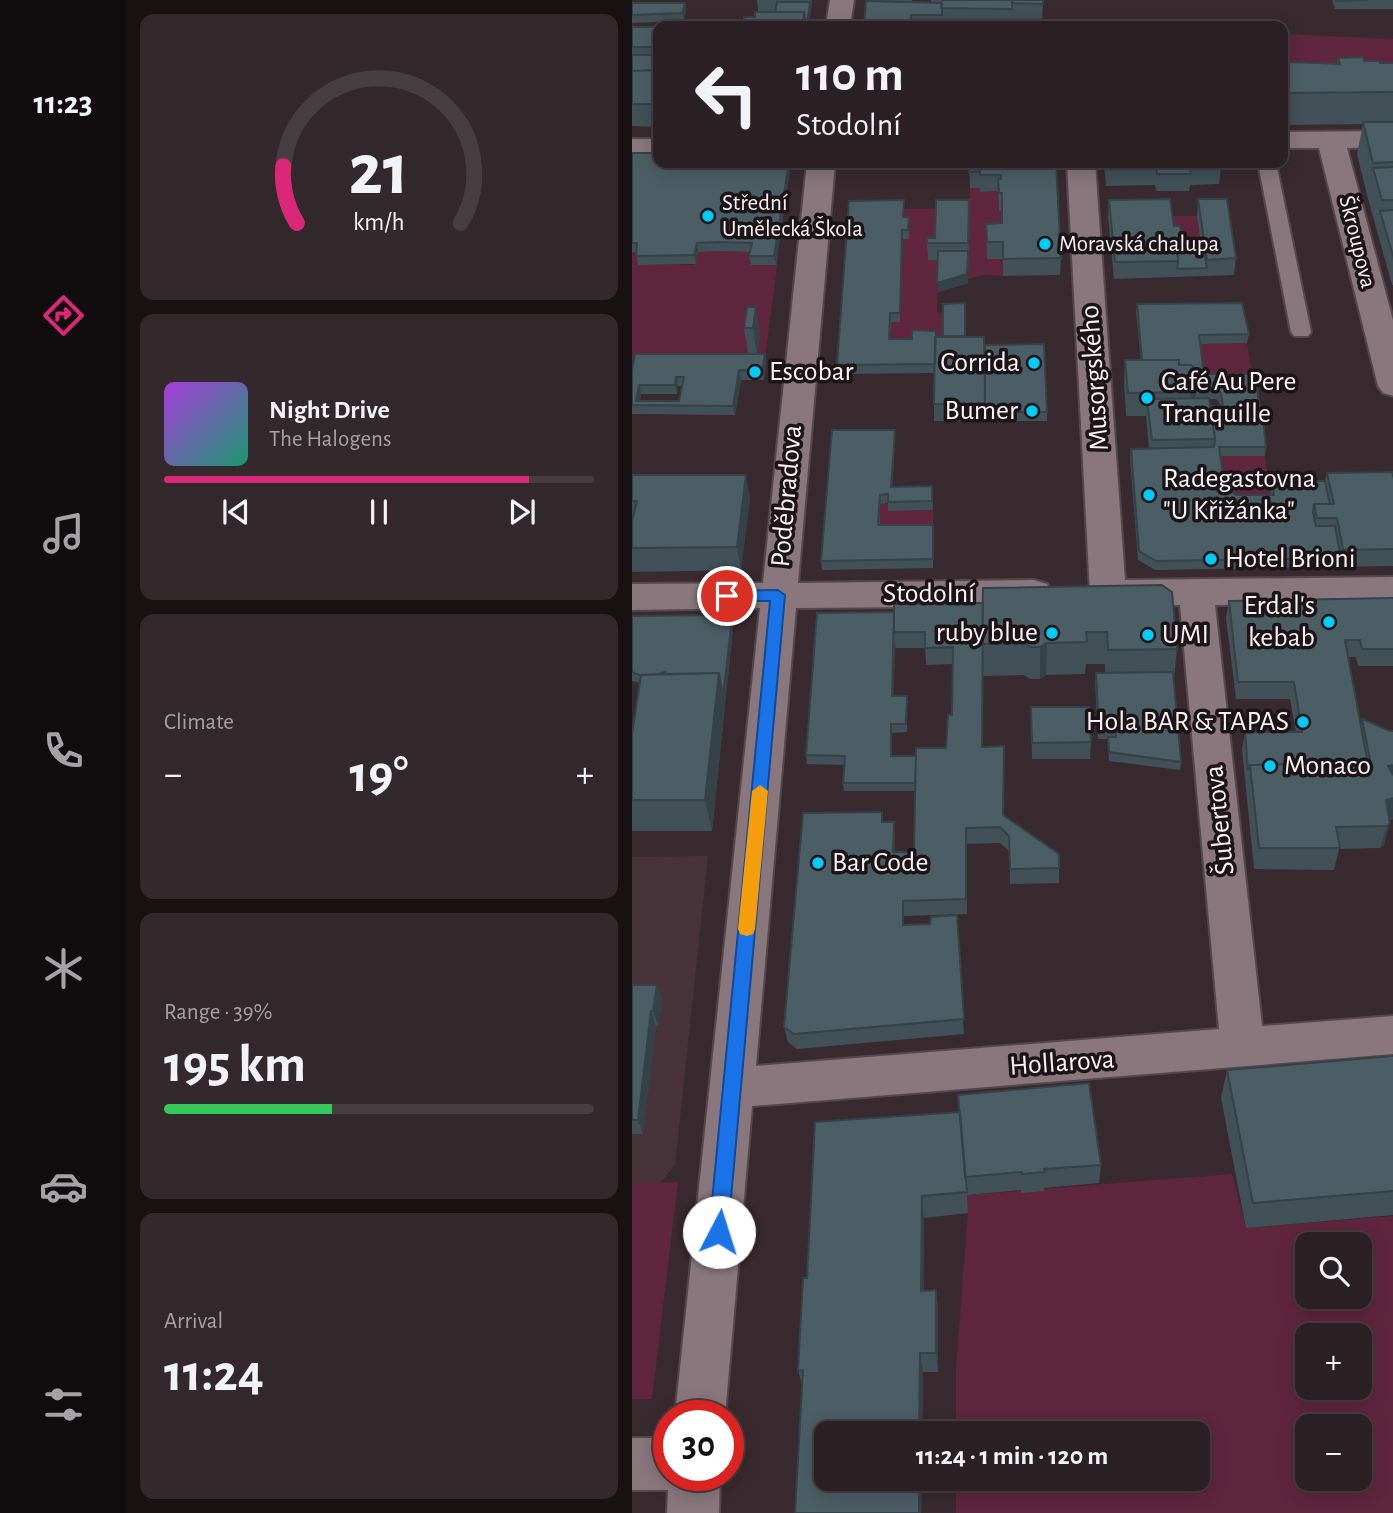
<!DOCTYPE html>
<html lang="en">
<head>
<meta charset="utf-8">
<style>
	body { margin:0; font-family:"Alegreya Sans",sans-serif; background:#33282b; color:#f1f3f6; height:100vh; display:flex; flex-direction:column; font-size:26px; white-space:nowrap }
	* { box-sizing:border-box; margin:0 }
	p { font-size:23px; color:#a6a3a6 }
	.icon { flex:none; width:38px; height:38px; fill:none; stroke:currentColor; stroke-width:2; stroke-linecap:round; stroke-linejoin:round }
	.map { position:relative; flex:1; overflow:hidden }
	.details { display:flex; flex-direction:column; gap:14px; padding:14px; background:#181213; width:506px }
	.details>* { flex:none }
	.banner { position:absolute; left:21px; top:21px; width:635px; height:147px; border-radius:14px; box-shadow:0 4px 18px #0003,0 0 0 2px #473e41; background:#2b2023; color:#f1f3f6; overflow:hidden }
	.controls { position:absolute; left:663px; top:1232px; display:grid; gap:14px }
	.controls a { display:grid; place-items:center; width:77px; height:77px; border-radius:14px; background:#2b2023; box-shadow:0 4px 18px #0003,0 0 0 2px #473e41; font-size:35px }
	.speed { position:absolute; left:21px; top:1400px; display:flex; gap:14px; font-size:35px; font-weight:700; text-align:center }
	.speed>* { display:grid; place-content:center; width:91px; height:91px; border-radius:50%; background:#2b2023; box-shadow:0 4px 18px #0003,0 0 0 2px #473e41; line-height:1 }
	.speed .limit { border:10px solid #d22; background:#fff; color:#111 }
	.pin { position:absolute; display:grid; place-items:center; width:60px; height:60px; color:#fff; margin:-30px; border:4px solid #fff; border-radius:50%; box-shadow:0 2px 7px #0007 }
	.me { position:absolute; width:77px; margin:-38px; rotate:5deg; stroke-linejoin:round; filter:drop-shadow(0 0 5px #0008) }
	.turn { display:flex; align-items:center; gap:24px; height:147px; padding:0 28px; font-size:32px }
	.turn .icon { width:91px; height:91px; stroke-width:2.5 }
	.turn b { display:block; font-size:49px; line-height:60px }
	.big { font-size:52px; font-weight:700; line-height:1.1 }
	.details .tile { flex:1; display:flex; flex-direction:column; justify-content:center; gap:10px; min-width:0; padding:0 24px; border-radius:14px; background:#33282b }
	.details .dial { align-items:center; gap:0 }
	.dial svg { height:182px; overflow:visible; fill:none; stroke:#473e41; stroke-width:7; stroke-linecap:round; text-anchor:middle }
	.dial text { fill:#f1f3f6; stroke:none }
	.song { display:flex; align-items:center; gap:21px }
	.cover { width:84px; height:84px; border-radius:10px; background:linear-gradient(135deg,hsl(280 70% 55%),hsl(160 70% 35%)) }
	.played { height:7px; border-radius:4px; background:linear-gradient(90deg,#db2777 85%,#473e41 85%) }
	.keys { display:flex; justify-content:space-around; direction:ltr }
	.heat { display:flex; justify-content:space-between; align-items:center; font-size:38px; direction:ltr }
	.charge { height:10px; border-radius:5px; background:linear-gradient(90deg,#34c759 39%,#473e41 0) }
	.trip { position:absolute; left:182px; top:1421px; width:396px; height:70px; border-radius:14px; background:#2b2023; box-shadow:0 4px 18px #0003,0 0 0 2px #473e41; font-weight:700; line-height:70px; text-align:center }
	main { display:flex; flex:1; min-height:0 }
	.menu { display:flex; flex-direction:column; width:126px; justify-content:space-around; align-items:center; background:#110d0e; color:#a6a3a6 }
	.menu .icon { width:49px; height:49px }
	.menu .on { color:#db2777 }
	.menu b { font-size:32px; color:#f1f3f6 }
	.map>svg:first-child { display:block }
	.built { fill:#49333b }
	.green { fill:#5f263e; fill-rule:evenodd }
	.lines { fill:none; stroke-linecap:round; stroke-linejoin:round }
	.lane-casing { stroke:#55484c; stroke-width:4 }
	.street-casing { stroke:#55484c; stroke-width:4 }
	.lane { fill:#8a777e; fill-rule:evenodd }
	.street { fill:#8a777e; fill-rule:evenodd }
	.wall { fill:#415157; fill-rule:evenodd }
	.shaded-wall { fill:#354247 }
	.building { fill:#4c5e65; stroke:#354247; stroke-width:2; fill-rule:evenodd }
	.route { fill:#1a73e8; stroke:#114b97; stroke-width:2 }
	.slow { fill:#f59e0b }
	.poi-dot { fill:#00cbf9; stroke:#1c1517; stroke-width:2.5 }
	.labels { text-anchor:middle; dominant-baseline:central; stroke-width:7; stroke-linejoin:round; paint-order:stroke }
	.far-poi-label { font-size:23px; fill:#fcf1f5; stroke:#1c1517; text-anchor:start }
	.far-street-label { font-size:23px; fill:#fcf1f5; stroke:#1c1517 }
	.poi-label { font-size:28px; fill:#fcf1f5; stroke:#1c1517; text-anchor:start }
	.street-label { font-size:28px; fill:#fcf1f5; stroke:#1c1517 }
</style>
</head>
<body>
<main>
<nav class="menu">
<b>11:23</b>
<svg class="icon on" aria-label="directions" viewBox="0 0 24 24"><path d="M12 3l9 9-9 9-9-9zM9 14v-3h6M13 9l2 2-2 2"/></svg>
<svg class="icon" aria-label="music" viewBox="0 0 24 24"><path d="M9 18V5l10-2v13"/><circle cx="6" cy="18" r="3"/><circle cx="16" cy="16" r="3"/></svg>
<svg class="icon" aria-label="phone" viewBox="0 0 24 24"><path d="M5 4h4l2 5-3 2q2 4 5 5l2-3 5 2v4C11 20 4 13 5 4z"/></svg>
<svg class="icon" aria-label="climate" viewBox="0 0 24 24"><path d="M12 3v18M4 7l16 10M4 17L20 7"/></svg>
<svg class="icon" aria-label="car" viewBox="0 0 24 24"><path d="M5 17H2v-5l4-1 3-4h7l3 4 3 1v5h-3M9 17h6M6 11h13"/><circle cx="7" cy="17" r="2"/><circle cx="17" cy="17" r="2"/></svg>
<svg class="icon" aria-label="filters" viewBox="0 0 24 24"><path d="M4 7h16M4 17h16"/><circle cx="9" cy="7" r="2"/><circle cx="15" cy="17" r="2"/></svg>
</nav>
<section class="details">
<div class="tile dial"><svg viewBox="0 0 100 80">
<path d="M14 69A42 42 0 1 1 86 69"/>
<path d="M14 69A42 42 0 0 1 8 44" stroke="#db2777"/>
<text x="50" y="56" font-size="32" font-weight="700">21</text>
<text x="50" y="72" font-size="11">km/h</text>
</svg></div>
<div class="tile">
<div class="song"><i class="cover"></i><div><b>Night Drive</b><p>The Halogens</p></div></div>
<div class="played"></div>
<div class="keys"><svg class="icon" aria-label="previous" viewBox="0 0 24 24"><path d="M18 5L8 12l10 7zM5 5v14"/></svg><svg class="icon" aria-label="pause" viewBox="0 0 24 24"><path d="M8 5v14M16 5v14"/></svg><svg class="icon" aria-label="next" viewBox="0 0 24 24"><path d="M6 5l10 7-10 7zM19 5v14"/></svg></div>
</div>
<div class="tile"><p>Climate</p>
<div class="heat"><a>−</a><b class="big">19°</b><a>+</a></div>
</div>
<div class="tile"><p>Range · 39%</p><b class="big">195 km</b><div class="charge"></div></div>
<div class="tile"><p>Arrival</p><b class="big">11:24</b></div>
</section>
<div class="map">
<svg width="762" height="1513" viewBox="0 0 762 1513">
	<rect width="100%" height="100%" fill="#392a2f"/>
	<!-- built -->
	<path class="built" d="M76,856L43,1165L28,1183H0V857Z"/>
	<!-- green -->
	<path class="green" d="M651,34L761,39V95L651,90Z
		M338,188H348L349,192L369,191L366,196L367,210H370V240L355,241V259H371V276L351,275L336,279L338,217L296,260H307L305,312L312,313V345L257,348L259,322L268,321L272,209L337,208Z
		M537,216H565L570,255H548Z
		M89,251L121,252L119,264L143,265L147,252L133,357L0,389V252H7L6,265H62L66,252Z
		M615,343L622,383H571L566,344Z
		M586,456H633L640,504L592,498Z
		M256,503L257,511L301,510V534H247L248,504Z
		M600,1174L614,1228L761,1216V1513H324V1479H565V1433H324V1369L336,1213L334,1195ZM676,1244H728V1297H676ZM676,1335H728V1388H676ZM676,1426H728V1479H676Z
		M46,1182L20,1399H0V1183Z"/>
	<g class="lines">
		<!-- lane casing -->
		<g class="lane-casing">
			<path id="lane" d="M626,163H644L679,332L676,336H662L659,332Z"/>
		</g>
		<!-- street casing -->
		<g class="street-casing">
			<path id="street" d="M198,0H222L218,26H194Z
				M762,131V147L715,148L762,324V396L751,393L746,386L687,148H651V132Z
				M0,139H26V155H0Z
				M175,163H203L166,583L402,580L415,584L420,593L415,602L402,606L164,608L124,1066L587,1029L548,605L476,606L463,602L458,593L435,163H463L493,580L762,577V603L583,605L630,1026L762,1016V1054L120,1106L93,1416H43L128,608L0,610V584L131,583Z
				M0,1438H37V1475H88L87,1513H35L36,1490H0Z"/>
		</g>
		<!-- lane -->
		<use href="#lane" class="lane"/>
		<!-- street -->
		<use href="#street" class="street"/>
	</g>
	<!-- wall -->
	<path class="wall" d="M125,0H180L177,26H111L123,17L143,12L144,11H126Z
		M235,0H280V2L299,3V0H411L410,26L279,23L236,2Z
		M700,0H762V9H703Z
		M0,3H53L54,11L52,21L0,23Z
		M0,27H26V127L0,126Z
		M651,56L658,62L705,64L706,58L748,63H762V285H760L735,195L725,154L731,124L651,125Z
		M0,153L159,163L144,265H119L117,256L118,252L89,251L66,252L64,264L6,265L4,252H0Z
		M337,163H424L429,258L428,275L371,276V259H355L354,224L370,223V210H367L366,191L348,192V188H338Z
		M472,163H589V167L587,184L558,185L557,191H524L523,185L474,186Z
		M566,199L604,258L602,275L482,279L476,217L477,200L550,238V246H569L565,216Z
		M272,209V217L277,226V239H271L268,322H259L258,339L333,337L353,345L415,412V421H302V373L206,374L205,365Z
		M338,217L336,283L306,292V260H296L295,243Z
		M505,304L617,334L615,343L568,344L572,374L628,410L634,447L633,456H588L593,489L605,495H639L638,490L640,481H693L695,473L762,479V566L523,570L506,560L498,458L499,449L517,448L514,416H494L492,383L493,360H509L504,313ZM577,399H584L587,402L588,406H578Z
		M124,307L128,335L125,354H133L134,363L132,380H109L103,415L0,414V370L116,354L112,328ZM46,386H50L47,401H8L9,394H45Z
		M263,439L260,487L300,486L301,510L256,511V503L248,504V525H301V568L190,570L189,561Z
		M0,475L118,498L109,570L0,572Z
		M762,598V666H726L724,657H716L729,725L730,719L758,731H762V819L758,820L752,845L748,848L707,849L702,870L622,869L610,749L613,732H664L658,699H604L594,618L597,601Z
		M351,603L545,649L542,679L549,762L548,770L477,761L476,739H466L463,682L464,673H473V664H454L453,674L414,675L408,679H398L392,675L351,676V747L372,816L427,868V883L378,884V852L368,843L334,844L335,914L272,916V925L298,924L325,915L332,1034L165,1049L156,1042L152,1027L250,812L251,822L263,838V852H282L283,791H212L211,783L213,765L175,764L174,755L262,612ZM263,648H293L294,665L321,664L320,715L314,748L284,756H260V733L275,732V705L261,696Z
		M0,616L100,619L101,628L80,831H0V734L8,683L0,681Z
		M399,707L459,742L458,759H400Z
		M0,985H25L30,1000L26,1026H24L11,1134H0Z
		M762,1056V1215L614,1228L589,1098L595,1070Z
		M457,1083L469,1165L467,1183L412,1188V1191L389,1193V1190L335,1195L336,1213L292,1218V1291L304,1290L306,1311V1372H291L290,1433H194V1479H290L289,1513H163L170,1384L166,1371L171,1278H175L183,1122L327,1112L326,1095Z"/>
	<!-- shaded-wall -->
	<path class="shaded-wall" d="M178,0H180L177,26H175Z
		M53,3L54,11L52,21L50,13Z
		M26,60L25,77L26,82L22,78Z
		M157,163H159L144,265L142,256Z
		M337,200L336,283L306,292L305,283L335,274Z
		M270,230L271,239L268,322V313Z
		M65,243L66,252L64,264L62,255Z
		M124,307L128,335L125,356L121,328Z
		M133,354L134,363L132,380L130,371Z
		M107,370L109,380L103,415L101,406Z
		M566,376L563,399L558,403L561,379Z
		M44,377L46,386L45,394L43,385Z
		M7,385L9,394L7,405L4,401Z
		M263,430V439L260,496L259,487Z
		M114,475L118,498L109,570L105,547Z
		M100,619L101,628L80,831L73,800L87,673Z
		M262,640L263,648L261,705L260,696Z
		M415,643L414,675L408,679V647Z
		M762,765V785L756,766Z
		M762,798V819L748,822L754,800Z
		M262,822L263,838L262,868L261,852Z
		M758,823L752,845L748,848L755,826Z
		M25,985L30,1000L26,1026L21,1011Z
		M19,1011L24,1026L11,1134L6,1120Z
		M290,1196L292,1218V1311L289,1291Z
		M304,1290L306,1311V1372L304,1353Z
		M288,1353L291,1372L290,1433H287Z
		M287,1479H290L289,1513H287Z"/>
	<!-- building -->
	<path class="building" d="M310,0H380V9L309,8Z
		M380,0H411V4L380,3Z
		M704,0H736L704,1Z
		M234,1L310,3V15H279L278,26H232Z
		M145,2H178L175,26H174L172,12H143Z
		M0,3H53L50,13L0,15Z
		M123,12H172L171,26H111L112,17H123Z
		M0,27H26V47H0Z
		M0,55H26L23,70L0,71Z
		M651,56L658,62L708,64L706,58L731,57L732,61H747L748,63H762V92L651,93Z
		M24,70L22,78H26V104H0V71Z
		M731,122H762V162L741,163Z
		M0,153H26V163H157L142,256H117L120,243L87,242L65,243L62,255L4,256L5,243H0Z
		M337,163H424L429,258L371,259V242H355L354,224L370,223V193H367L366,179H369V175H348V171L337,172Z
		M474,163H589V167L558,168L559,174H525L524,168L475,169Z
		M762,167V200H750L741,168Z
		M538,199L542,226H548L550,238V243H544L546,261L483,262L477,200Z
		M566,199H595L604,258L575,260Z
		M272,200L271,217H277L276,230H270L268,313H258L257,339H280V330L304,331L303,364L205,365L217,201Z
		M304,200H337L336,243H295V238H303Z
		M762,210V259L748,211Z
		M550,246H571L575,268L545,269L546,261L545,251H550Z
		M306,251H336L335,274L305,283Z
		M333,303V336H311V304Z
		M610,303L617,334L567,335L572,374H623L628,410H630L634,447H587L593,489L605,495H642L640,481H693L698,504H682L681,512L684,526H703L709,558L524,561L507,551L499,449L582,447L583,439L578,406H591L589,393L585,390H564L566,376L565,370L559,365H547V360H510L505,304Z
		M115,307H124L121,328H112Z
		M303,337H352L353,404H302Z
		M412,344L415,412H353V345Z
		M3,354H133L130,371L107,370L101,406L0,405V370ZM44,377H52L47,401H4L7,385H43Z
		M493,360H547V365H559L565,370L566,376L561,379H549L551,392L496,393Z
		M577,398L583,439L520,440L515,399Z
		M200,430H263L259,487L300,486V501L256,502V494L248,495L246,525H301V559L189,561Z
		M760,472L762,479V549L711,550L705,518H685L682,504H702L695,473Z
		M0,475H114L105,547L0,548V521L5,501H0Z
		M530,585L540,592L545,649L476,650L475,632H454L455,642L415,643L408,647H398L392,643L350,644L351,588Z
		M762,598V649H730L728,640H713L737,770L665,771L664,764L618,765L616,770L613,732H670L662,682H606L597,601Z
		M351,603L350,747L372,746L371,815L427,854V868L378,869L377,836L368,827L334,828V899L271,901V925L298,924L299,917L325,915L332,1019L162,1034L152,1027L171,813L250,812V822H262L261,852H282L284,748H314L316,715H320L321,647L293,648V632H262V604Z
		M262,612L260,696H275L274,724H259V756H284L283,783H211L213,756L174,755L185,613Z
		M94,615L100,619L91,696L87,673L33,674V672L27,674L9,675V676L0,672V616Z
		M541,672L549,762L477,752L476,737H484V730L467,731L464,673Z
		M87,673L73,800H0V734L9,675Z
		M399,707H457L459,742L400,743Z
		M730,719L758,731H762V765L756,766L762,776V798L754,800L758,823L755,826L704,827L708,848H627L618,765L664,764L665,771L740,770Z
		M0,985H25L21,1011H19L6,1120H0Z
		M762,1056V1191L621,1203L595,1070Z
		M457,1083L469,1165L412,1169L413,1172L390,1174V1172L333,1177L326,1095Z
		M328,1112L335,1192L290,1196L289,1291L304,1290V1353H288L287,1433H194V1479H287V1513H163L171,1370L166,1371L171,1278H175L183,1122Z"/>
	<!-- route -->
	<path class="route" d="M146,590L153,595L96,1232L94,1238L87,1241L80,1238L77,1232L138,601H95L88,596L95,591Z"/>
	<!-- slow -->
	<path class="slow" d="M128,785L136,791L123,929L121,934L115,936L108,934L106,929L120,791Z"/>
	<!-- markers -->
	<g class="poi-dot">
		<circle cx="76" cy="216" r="7"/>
		<circle cx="413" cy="244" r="7"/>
		<circle cx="402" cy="363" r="7"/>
		<circle cx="123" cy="372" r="7"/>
		<circle cx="515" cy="398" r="7"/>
		<circle cx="400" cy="411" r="7"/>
		<circle cx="517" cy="495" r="7"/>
		<circle cx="579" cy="559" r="7"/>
		<circle cx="697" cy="622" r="7"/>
		<circle cx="420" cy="633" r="7"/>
		<circle cx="516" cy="635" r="7"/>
		<circle cx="671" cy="722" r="7"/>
		<circle cx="638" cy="766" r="7"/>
		<circle cx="186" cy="863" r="7"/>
	</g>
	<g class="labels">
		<!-- far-poi labels -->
		<g class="far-poi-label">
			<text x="90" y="203">Střední<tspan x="90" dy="26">Umělecká Škola</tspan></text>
			<text x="427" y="244">Moravská chalupa</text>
		</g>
		<!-- far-street labels -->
		<g class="far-street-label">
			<text transform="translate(725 242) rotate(76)">Škroupova</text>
		</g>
		<!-- poi labels -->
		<g class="poi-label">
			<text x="388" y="363" text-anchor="end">Corrida</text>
			<text x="137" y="372">Escobar</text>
			<text x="529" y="382">Café Au Pere<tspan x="529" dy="32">Tranquille</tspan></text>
			<text x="386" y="411" text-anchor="end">Bumer</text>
			<text x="531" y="479">Radegastovna<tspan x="531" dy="32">"U Křižánka"</tspan></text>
			<text x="593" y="559">Hotel Brioni</text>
			<text x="683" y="606" text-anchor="end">Erdal's<tspan x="683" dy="32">kebab</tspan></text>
			<text x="406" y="633" text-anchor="end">ruby blue</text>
			<text x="530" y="635">UMI</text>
			<text x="657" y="722" text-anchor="end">Hola BAR &amp; TAPAS</text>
			<text x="652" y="766">Monaco</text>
			<text x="200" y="863">Bar Code</text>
		</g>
		<!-- street labels -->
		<g class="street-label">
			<text transform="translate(463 378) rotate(-94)">Musorgského</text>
			<text transform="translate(155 496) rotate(-85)">Poděbradova</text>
			<text x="297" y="594">Stodolní</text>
			<text transform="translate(588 820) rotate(-96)">Šubertova</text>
			<text transform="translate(430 1063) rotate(-4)">Hollarova</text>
		</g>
	</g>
</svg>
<div class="controls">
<a><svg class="icon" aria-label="search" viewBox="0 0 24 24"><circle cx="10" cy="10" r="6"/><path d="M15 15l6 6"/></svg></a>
<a>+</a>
<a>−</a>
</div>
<div class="speed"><div class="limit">30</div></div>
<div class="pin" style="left:95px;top:596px;background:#d93025"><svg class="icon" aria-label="arrive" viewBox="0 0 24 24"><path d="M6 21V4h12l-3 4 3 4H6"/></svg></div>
<svg class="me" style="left:87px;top:1232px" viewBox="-20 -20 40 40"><circle r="19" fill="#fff"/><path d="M0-13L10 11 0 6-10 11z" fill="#1a73e8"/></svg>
<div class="trip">11:24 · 1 min · 120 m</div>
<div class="banner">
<div class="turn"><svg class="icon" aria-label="left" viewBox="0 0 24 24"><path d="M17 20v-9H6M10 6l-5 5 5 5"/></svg><div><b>110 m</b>Stodolní</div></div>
</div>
</div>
</main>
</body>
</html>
